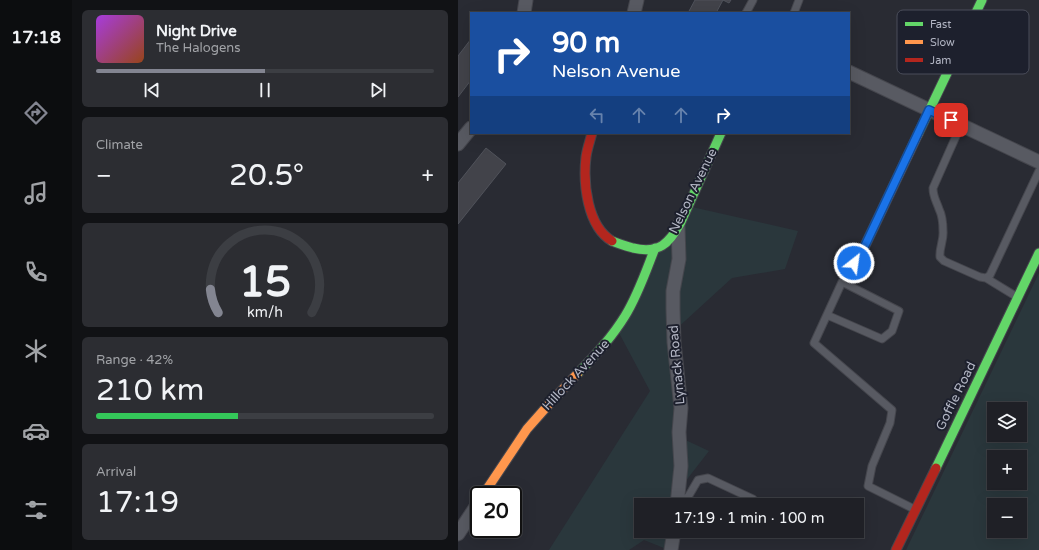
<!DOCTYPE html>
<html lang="en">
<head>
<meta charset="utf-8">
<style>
	body { margin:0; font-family:"Varela Round",sans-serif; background:#2c2d32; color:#f1f3f6; height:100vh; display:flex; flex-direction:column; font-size:15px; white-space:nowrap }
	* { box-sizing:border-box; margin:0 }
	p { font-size:13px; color:#a1a3a7 }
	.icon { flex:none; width:22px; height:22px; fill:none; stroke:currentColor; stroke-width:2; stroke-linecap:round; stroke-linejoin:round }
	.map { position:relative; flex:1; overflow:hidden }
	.drawer { display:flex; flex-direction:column; gap:10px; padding:10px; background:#111215; width:386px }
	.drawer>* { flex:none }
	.hud { position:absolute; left:12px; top:12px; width:380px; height:122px; border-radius:0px; box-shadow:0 4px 16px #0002,0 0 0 1px #3c3e43; background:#1a4fa0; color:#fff; overflow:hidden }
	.fabs { position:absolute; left:529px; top:402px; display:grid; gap:8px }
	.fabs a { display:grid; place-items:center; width:40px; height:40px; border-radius:0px; background:#1f2026; box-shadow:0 4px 16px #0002,0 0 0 1px #3c3e43; font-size:20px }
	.speed { position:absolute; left:12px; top:486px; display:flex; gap:8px; font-size:20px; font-weight:700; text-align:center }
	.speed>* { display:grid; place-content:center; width:52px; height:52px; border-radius:50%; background:#1f2026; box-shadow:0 4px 16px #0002,0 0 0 1px #3c3e43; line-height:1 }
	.speed .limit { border:2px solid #111; border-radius:6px; background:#fff; color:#111 }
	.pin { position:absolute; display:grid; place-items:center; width:34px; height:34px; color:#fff; margin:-17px; border-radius:8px; box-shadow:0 2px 6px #0006 }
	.me { position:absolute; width:44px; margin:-22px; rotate:30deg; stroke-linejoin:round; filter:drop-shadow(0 0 3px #0008) }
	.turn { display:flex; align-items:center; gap:14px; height:84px; padding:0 16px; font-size:18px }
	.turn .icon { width:52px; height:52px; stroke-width:2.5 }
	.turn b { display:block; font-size:28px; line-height:34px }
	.lanes { display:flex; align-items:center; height:38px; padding:0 16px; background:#0003; justify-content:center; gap:20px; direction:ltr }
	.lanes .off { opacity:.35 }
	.big { font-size:30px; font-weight:600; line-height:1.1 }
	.drawer .tile { flex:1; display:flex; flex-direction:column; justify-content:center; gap:6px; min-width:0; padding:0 14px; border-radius:6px; background:#2c2d32 }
	.drawer .dial { align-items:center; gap:0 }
	.dial svg { height:104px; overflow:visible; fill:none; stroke:#3c3e43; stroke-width:7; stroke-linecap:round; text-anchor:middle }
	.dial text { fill:#f1f3f6; stroke:none }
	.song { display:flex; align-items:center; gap:12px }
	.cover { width:48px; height:48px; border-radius:6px; background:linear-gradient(135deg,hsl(280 70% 55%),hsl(20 70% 35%)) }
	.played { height:4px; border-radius:2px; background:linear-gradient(90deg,#838591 50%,#3c3e43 50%) }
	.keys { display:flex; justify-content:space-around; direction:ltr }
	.heat { display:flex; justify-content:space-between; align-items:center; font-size:22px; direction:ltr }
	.charge { height:6px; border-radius:3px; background:linear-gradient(90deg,#34c759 42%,#3c3e43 0) }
	.trip { position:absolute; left:176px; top:498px; width:230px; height:40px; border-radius:0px; background:#1f2026; box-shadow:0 4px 16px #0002,0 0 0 1px #3c3e43; font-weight:600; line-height:40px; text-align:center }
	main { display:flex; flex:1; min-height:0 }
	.menu { display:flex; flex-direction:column; width:72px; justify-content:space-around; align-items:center; background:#0c0d0f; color:#a1a3a7 }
	.menu .icon { width:28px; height:28px }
	.menu .selected { color:#838591 }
	.menu b { font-size:18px; color:#f1f3f6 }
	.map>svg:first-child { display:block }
	.green { fill:#2a373c; fill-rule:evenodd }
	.building { fill:#42434a; stroke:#50535b }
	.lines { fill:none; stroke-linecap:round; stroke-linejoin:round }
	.lane-casing { stroke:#45464d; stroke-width:9 }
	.street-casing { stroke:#45464d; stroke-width:15 }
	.fast-casing { stroke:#45464d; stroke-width:11 }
	.slow-casing { stroke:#45464d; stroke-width:11 }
	.jam-casing { stroke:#45464d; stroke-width:11 }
	.lane { stroke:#585a62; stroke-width:7 }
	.street { stroke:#585a62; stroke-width:13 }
	.fast { stroke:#63d668; stroke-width:9 }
	.slow { stroke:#ff974d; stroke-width:9 }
	.jam { stroke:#b3261e; stroke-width:9 }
	.route-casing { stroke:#114b97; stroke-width:10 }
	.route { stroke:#1a73e8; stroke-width:7 }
	.labels { text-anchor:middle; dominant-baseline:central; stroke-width:4; stroke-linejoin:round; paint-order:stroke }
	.street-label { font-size:13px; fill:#b3b6c4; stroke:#1d202d }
	.key { fill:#1d202d; stroke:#4a4d5a; stroke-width:1 }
	.key-label { font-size:11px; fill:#b3b6c4 }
</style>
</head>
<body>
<main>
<nav class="menu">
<b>17:18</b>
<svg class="icon selected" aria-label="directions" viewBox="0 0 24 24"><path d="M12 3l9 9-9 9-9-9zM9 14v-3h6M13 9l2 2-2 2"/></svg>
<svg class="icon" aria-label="music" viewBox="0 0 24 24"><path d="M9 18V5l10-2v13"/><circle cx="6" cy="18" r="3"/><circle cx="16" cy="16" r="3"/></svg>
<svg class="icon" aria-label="phone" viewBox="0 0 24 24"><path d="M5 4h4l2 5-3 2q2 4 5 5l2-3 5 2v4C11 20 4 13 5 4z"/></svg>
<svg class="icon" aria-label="climate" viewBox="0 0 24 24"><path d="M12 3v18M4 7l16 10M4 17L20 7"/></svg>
<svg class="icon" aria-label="car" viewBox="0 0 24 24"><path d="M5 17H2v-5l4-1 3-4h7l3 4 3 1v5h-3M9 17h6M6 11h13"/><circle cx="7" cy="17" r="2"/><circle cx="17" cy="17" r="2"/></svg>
<svg class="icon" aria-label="filters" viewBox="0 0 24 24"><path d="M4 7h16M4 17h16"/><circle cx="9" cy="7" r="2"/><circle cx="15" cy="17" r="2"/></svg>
</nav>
<section class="drawer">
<div class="tile">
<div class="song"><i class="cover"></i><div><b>Night Drive</b><p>The Halogens</p></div></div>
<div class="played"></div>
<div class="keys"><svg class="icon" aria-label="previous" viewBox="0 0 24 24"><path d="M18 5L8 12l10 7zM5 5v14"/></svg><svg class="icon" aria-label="pause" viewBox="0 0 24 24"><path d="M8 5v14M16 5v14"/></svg><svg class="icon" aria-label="next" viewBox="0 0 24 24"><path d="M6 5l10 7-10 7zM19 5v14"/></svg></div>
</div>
<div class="tile"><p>Climate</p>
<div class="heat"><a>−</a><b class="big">20.5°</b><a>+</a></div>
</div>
<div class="tile dial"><svg viewBox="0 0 100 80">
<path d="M14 69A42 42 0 1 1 86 69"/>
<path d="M14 69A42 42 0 0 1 8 51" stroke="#838591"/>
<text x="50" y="56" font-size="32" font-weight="700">15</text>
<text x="50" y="72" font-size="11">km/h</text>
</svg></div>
<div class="tile"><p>Range · 42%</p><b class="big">210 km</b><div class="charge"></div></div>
<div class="tile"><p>Arrival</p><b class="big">17:19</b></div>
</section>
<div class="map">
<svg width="581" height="550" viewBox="0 0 581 550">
	<rect width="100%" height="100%" fill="#292b33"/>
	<!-- green -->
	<path class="green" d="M234,207L340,231L327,269L274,278L216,331L221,437L251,451L223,487L221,505H183V531H219L211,550L186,540L171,550H91L192,391L160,331L200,251Z
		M581,273V550H448ZM536,409H562V435H536ZM536,457H562V483H536ZM536,505H562V531H536Z"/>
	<!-- building -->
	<path class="building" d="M237,0H273L271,3L265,0L258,13H230Z
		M13,39V80L0,97V56Z
		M28,148L48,164L0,224V183Z"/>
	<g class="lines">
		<!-- lane casing -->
		<g class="lane-casing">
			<path id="lane" d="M288,13L295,0
				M336,13L341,0
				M503,125L475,188C475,197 478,200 481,209C484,215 485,224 485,231C486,240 481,248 482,257L486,261L522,277L528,278L532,275L581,171
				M528,278L559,297
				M384,282L402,254
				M369,315L424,339L434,331L441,311L384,282L356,343L434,410L432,423L414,466L410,486L456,509
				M220,502L230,497L240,480L250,478L295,499"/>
		</g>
		<!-- street casing -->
		<g class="street-casing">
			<path id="street" d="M66,13L68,0
				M176,13L179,0
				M391,72L581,162
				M0,144L13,128
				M219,505L223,466L221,432L223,408L216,342L215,309V291L221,259L220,226
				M0,534L21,502
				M213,550L216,531"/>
		</g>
		<!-- fast casing -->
		<g class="fast-casing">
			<path id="fast" d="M460,134L524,0
				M154,241C161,244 168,246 175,248C201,254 211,244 223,222L263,133
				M120,373C137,356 154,337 167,316C180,295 188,271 197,248
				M478,468L581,253"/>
		</g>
		<!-- slow casing -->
		<g class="slow-casing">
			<path id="slow" d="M403,254L460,134
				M25,495L69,429L92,403L120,373"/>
		</g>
		<!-- jam casing -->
		<g class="jam-casing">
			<path id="jam" d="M134,133C132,141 129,149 128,157C125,183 129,226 154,241
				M438,550L478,468"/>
		</g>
		<!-- lane -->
		<use href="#lane" class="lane"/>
		<!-- street -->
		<use href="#street" class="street"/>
		<!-- fast -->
		<use href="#fast" class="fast"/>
		<!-- slow -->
		<use href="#slow" class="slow"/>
		<!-- jam -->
		<use href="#jam" class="jam"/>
	</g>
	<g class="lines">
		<!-- route casing -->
		<g class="route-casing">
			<path id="route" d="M396,263L403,254L471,110L493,120"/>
		</g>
		<!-- route -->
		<use href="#route" class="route"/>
	</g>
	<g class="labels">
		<!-- street labels -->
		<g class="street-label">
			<text transform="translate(235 191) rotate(-64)">Nelson Avenue</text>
			<text transform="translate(219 365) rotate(-95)">Lynack Road</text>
			<text transform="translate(118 375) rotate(-47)">Hillock Avenue</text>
			<text transform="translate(498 396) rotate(-64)">Goffle Road</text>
		</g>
	</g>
	<!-- legend -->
	<rect x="439" y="10" width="132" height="64" rx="6" class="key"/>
	<rect x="447" y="22" width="18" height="4" fill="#63d668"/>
	<rect x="447" y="40" width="18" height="4" fill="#ff974d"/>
	<rect x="447" y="58" width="18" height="4" fill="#b3261e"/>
	<g class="key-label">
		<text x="472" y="28">Fast</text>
		<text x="472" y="46">Slow</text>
		<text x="472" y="64">Jam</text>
	</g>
</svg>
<div class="fabs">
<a><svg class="icon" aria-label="layers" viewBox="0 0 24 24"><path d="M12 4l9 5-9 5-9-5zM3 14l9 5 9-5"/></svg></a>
<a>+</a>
<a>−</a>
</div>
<div class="speed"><div class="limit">20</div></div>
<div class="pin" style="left:493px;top:120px;background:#d93025"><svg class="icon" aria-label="arrive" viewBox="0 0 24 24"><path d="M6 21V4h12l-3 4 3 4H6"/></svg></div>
<svg class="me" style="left:396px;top:263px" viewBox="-20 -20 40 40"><circle r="17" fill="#1a73e8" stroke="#fff" stroke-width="3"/><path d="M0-11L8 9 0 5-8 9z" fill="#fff"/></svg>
<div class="trip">17:19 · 1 min · 100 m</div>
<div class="hud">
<div class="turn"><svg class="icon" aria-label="right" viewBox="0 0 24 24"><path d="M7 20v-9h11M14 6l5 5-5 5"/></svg><div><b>90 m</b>Nelson Avenue</div></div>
<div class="lanes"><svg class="icon off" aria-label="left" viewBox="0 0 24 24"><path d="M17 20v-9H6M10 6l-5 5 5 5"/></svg><svg class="icon off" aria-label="ahead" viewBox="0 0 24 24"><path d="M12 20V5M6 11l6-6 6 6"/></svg><svg class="icon off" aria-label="ahead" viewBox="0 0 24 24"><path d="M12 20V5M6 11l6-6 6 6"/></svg><svg class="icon" aria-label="right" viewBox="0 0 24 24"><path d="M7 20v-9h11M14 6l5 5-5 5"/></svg></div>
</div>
</div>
</main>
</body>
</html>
